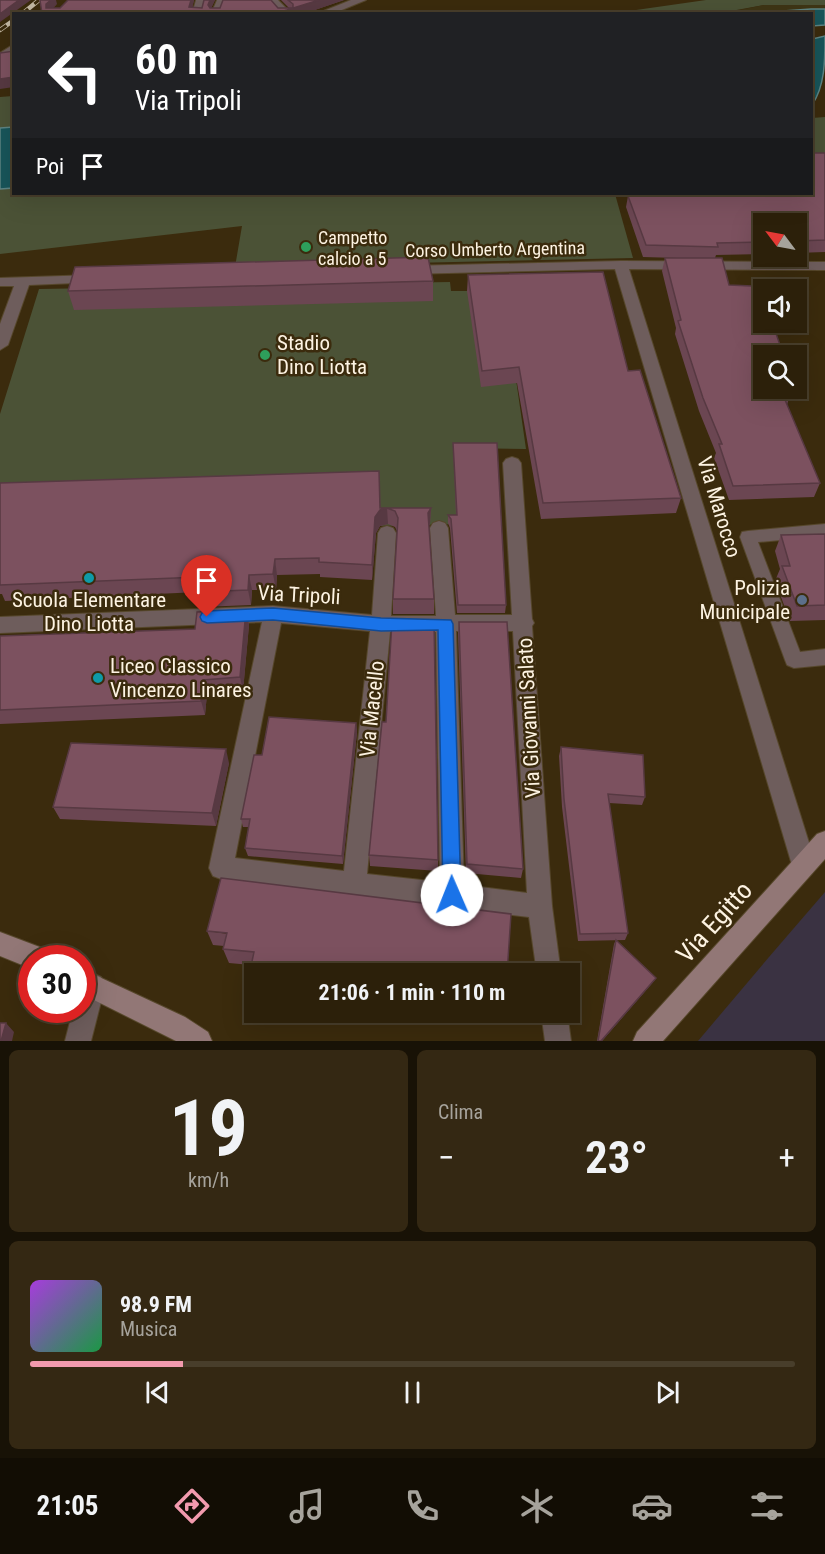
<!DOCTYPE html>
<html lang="it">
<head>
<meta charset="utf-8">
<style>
	body { margin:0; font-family:"Roboto Condensed",sans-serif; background:#342813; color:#f1f3f6; height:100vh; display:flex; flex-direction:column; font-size:22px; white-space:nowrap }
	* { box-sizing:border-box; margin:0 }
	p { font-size:20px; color:#a6a39c }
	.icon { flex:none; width:33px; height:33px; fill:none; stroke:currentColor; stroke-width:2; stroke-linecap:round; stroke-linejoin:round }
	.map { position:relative; height:1041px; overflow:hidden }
	.sheet { display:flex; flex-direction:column; gap:9px; padding:9px; background:#181206; flex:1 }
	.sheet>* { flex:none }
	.guide { position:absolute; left:12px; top:12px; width:801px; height:183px; border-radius:0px; box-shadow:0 6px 24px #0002,0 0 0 2px #483e2b; background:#202124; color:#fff; overflow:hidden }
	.needle { width:39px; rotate:302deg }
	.fabs { position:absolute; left:753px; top:213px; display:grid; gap:12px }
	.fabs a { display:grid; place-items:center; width:54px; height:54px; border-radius:0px; background:#2c200a; box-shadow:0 6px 24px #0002,0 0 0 2px #483e2b; font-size:30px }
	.speed { position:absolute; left:18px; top:945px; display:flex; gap:12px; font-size:30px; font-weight:700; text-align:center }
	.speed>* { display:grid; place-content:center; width:78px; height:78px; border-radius:50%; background:#2c200a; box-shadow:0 6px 24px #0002,0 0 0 2px #483e2b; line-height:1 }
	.speed .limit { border:9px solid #d22; background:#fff; color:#111 }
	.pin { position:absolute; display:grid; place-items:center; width:51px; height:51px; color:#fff; margin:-62px -26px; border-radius:50% 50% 50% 0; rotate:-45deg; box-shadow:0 0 6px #0007 }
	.pin .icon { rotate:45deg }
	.me { position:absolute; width:66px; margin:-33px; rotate:359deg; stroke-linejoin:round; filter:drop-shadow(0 0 4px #0008) }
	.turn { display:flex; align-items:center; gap:21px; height:126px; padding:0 24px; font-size:27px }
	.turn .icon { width:78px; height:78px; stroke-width:2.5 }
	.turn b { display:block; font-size:42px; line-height:51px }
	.then { display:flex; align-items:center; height:57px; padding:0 24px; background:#0003; gap:12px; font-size:22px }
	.big { font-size:45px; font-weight:700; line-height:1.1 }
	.sheet .widget { flex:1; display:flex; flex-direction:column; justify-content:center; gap:9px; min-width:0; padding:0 21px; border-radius:9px; background:#342813 }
	.sheet .dial { align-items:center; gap:0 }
	.dial b { font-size:78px; line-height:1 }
	.song { display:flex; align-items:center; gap:18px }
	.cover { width:72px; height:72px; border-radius:9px; background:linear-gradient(135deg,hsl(280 70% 55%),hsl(140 70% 35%)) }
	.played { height:6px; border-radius:3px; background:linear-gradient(90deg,#f29aae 20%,#483e2b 20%) }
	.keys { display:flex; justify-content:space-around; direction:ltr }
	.heat { display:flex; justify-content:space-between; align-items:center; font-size:33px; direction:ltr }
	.sheet .tiles { flex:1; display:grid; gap:9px; grid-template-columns:1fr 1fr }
	.widget:last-child { grid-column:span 2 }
	.trip { position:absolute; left:244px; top:963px; width:336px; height:60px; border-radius:0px; background:#2c200a; box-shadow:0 6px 24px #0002,0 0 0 2px #483e2b; font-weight:700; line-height:60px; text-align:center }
	.tabs { display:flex; height:96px; justify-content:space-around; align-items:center; background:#120d04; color:#a6a39c }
	.tabs .icon { width:42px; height:42px }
	.tabs .on { color:#f29aae }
	.tabs b { font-size:27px; color:#f1f3f6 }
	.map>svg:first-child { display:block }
	.education { fill:#3a3242 }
	.green { fill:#4b5236 }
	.sand { fill:#3e3515 }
	.water { fill:#18555a; stroke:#5d8483; stroke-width:1.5 }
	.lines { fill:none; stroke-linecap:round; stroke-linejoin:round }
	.lane-casing { stroke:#56472b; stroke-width:2 }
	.street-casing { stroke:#56472b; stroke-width:2 }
	.secondary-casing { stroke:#56472b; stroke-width:2 }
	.lane { fill:#6e5d5c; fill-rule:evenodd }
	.street { fill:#6e5d5c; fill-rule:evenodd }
	.secondary { fill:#927776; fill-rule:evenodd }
	.rail-casing { stroke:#c3b8a3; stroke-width:4.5 }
	.rail { stroke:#3b2b0d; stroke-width:3; stroke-dasharray:8; stroke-linecap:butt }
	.wall { fill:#6b4652 }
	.shaded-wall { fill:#573942 }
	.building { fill:#7c515f; stroke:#573942; stroke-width:1.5 }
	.route { fill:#1a73e8; stroke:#114b97; stroke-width:1.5 }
	.leisure-dot { fill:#2e9e5b; stroke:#3b2b0d; stroke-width:2 }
	.culture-dot { fill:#0f9aa8; stroke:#3b2b0d; stroke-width:2 }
	.service-dot { fill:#5c6f8a; stroke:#3b2b0d; stroke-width:2 }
	.labels { text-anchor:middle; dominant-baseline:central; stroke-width:5; stroke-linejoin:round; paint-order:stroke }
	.far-poi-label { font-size:18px; fill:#fdf3e2; stroke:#3b2b0d; text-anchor:start }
	.far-street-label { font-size:18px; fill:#fdf3e2; stroke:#3b2b0d }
	.poi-label { font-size:21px; fill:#fdf3e2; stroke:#3b2b0d; text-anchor:start }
	.street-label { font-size:21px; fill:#fdf3e2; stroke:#3b2b0d }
	.near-street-label { font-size:26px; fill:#fdf3e2; stroke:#3b2b0d }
</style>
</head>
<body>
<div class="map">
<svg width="825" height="1041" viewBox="0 0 825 1041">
	<rect width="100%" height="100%" fill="#3b2b0d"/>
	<!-- education -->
	<path class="education" d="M825,892V1041H698L769,957Z"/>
	<!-- green -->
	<path class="green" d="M706,0H825V5H764L720,13L608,14Z
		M13,96V127L0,128V97Z
		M825,117V163H812V118Z
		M13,188L14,194H615L633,258L235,267L242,226L0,254V189Z
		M450,282L451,291H490L504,296L526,449L457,448L460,524L0,535V414L39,289Z"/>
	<!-- sand -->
	<path class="sand" d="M764,5H825V9L720,14Z"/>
	<!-- water -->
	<path class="water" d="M811,9H825V25L812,26V14L756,13Z
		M825,36C825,61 825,86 812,105V39Z
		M13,127V188L0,189V128Z"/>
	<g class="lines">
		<!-- lane casing -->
		<g class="lane-casing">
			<path id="lane" d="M196,0H206L202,14H192Z
				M14,44V52L0,61V53Z
				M825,524V536L758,542L800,652L825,649V665L794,668L787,665L785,660L740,537L742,532L748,531Z"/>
		</g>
		<!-- street casing -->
		<g class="street-casing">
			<path id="street" d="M217,0H227L221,14H211Z
				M267,0H278L292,14H280Z
				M351,0H366L332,14H316Z
				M621,261L825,262V270L629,269L816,865L812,873L804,876L796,873L792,865L615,269L407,274L400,270L407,266Z
				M94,275L99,276L101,279L99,282L29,285L8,345L0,350V324L14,286H0V278Z
				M512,457L518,459L521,463L532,619L534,623L532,626L552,906L561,974H537L529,917L221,879L213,876L209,868L262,622L0,633V617L273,606L372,615L378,533L381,528L387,526L393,528L396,533L391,616H436L430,528L433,523L439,521L445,523L448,528L455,615H512L503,463L506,459ZM281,623L370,631L344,871L235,858ZM456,631H513L527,893L464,885ZM390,632H436L440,882L367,874Z
				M92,973L101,977L105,986L91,1041H65L73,1010H82V979Z
				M541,1012H567L571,1041H545Z"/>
		</g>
		<!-- secondary casing -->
		<g class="secondary-casing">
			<path id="secondary" d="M825,831V859L663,1041H633L637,1032L817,834Z
				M0,932L45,949L48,958H32V969L0,956Z
				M82,969L185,1017L208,1032L212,1041H176L82,994Z"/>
		</g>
		<!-- lane -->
		<use href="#lane" class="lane"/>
		<!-- street -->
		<use href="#street" class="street"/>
		<!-- secondary -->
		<use href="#secondary" class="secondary"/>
		<!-- rail casing -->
		<g class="rail-casing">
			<path id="rail" d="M22,14L39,0
				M0,30L14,20"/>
		</g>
		<!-- rail -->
		<use href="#rail" class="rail"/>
	</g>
	<!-- wall -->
	<path class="wall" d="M68,0H194L192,8H202L204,0H215L211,8H289L281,0H344L303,14H42L57,4L53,8H60Z
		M825,153V252L796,253V224H764V254L716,255L715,258L729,285L780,345L777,356H764L790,395L787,405L820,483L814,497L729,500L714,458L716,453L699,411L675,334L676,328L662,271L665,258H678L643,257L626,207L628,196L636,195L635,194H812Z
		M468,275L628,371L681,498L676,513L541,519L517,383L481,387L467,291Z
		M433,281V301L74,310L68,291Z
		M453,443L506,605L505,613H457L450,528L448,523V515H456Z
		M0,483L380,508H431L430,523L429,526L434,599V614H393V599L397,531L395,527L388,524L380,526L376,533L372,580L320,577V574L277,575L276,590H252L251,605L202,607L199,592L5,601L2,594H0Z
		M825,534V620L790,621L775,581L780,569L775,551L781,535Z
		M246,610L249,625L243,691L207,694L205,715L0,724V636L195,629Z
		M459,622L523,869L521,878L466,873L458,633Z
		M386,722L438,860V871L370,866L369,855Z
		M356,723L357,732L343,864L248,856L245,848L249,827H243L241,819L262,755Z
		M561,747L645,797L642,805L609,803L628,933L625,940L578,941L562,807L559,756Z
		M229,763L216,826L60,819L53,807Z
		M207,931L507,974H255V978L251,965L229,963L223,949L224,946L213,945Z
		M616,940L656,978L654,981L602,1041H597L614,944Z"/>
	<!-- shaded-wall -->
	<path class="shaded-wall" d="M19,0H31L0,22V14Z
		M51,0H56L57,4L48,12L46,8V4Z
		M191,0H194L191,14L189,7Z
		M210,0H215L209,13L208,5Z
		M319,0H344L303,14H273Z
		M14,77V87L0,89V79Z
		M387,508L388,524L380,526L376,533L372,580V565L375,517L380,510Z
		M431,508L430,523L428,528V513Z
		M275,559L277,575L276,590L273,574Z
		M249,575L252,590L251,605L248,590Z
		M246,610L249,625L243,691L240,677Z
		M203,680L207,694L205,715L201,701Z
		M356,723L357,732L343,864L342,856Z
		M226,749L229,763L216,826L212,813Z
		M656,978L654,981L602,1041H601Z
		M6,1023L14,1032L12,1041H1Z"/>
	<!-- building -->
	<path class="building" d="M0,0H19L0,14Z
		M40,0H51L46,4V8H60L68,0H191L189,7L202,8L204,0H210L208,5L210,8H220L223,0H271L278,8H293V4L288,0H319L287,10L273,14H42Z
		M14,51V77L0,79V53Z
		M812,153H825V240L796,241V224H764V242L717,243L718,247L646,245L628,196L643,195L642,194H812Z
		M428,257L433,281L68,291L75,267Z
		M665,258H722L729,285L752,286L753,290H759L764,300V322H772L780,345H769L774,356H764V388H788L790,395H783L820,483L733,486L719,444H722L703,398L678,321L681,320Z
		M603,272L628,371L640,370L681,498L543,503L519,367L482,371L468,275Z
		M453,443H497L506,605H458L451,519L448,515H457Z
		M379,471L380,508H431L428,513L434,599H393L398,518L395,511L387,508L380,510L375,517L372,565L319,562V558L275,559L273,574L249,575L248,590L198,592L200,577L0,585V483Z
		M825,534V605L797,606L782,566H790L781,535Z
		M246,610L240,677L203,680L201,701L0,710V636L195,629L197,612Z
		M392,621H434L438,860L369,855L382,722H386Z
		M459,622H507L523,869L467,864Z
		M269,717L356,723L342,856L245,848L250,819H241L254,755H262Z
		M71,743L226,749L212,813L53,807Z
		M561,747L643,755L645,797L608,794L628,933L580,934L564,799Z
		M221,878L511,914L507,974H314L251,966L254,952L223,949L227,933L207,931Z
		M616,940L656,978L601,1041H598Z
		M0,1023H6L1,1041H0Z"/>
	<!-- route -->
	<path class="route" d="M273,608L381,618L451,620L453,624L461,895L458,901L452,904L445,901L443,895L438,630L381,631L273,620L207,623L202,621L200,617L202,613L207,611Z"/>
	<!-- markers -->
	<g class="leisure-dot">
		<circle cx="306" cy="247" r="6"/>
		<circle cx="265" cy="355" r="6"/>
	</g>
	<g class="culture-dot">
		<circle cx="89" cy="578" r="6"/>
		<circle cx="98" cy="678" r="6"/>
	</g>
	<circle class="service-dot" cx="802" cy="600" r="6"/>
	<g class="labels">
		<!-- far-poi labels -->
		<g class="far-poi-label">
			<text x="318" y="237">Campetto<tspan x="318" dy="21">calcio a 5</tspan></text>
		</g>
		<!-- far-street labels -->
		<g class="far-street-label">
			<text transform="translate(495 249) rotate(-1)">Corso Umberto Argentina</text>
		</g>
		<!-- poi labels -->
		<g class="poi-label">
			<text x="277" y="343">Stadio<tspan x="277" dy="24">Dino Liotta</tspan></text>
			<text x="790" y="588" text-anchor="end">Polizia<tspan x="790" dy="24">Municipale</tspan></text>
			<text x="89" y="600" text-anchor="middle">Scuola Elementare<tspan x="89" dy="24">Dino Liotta</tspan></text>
			<text x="110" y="666">Liceo Classico<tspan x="110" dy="24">Vincenzo Linares</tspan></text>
		</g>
		<!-- street labels -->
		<g class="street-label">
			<text transform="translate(719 507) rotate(73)">Via Marocco</text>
			<text transform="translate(299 595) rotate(3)">Via Tripoli</text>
			<text transform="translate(372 709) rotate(-84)">Via Macello</text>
			<text transform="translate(529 718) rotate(-93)">Via Giovanni Salato</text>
		</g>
		<!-- near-street labels -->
		<g class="near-street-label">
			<text transform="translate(714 922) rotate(-48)">Via Egitto</text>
		</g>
	</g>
</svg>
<div class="fabs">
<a><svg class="needle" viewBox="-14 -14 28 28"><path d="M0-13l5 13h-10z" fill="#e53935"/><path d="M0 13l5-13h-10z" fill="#a6a39c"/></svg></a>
<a><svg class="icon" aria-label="sound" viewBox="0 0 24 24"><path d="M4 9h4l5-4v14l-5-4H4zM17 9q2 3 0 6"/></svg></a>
<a><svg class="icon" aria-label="search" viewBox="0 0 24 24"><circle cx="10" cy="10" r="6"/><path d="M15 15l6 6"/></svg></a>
</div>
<div class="speed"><div class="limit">30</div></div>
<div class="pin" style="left:207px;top:617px;background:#d93025"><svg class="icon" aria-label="arrive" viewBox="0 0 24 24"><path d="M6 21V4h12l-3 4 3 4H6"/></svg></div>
<svg class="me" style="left:452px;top:895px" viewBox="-20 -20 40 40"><circle r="19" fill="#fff"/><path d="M0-13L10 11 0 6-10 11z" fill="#1a73e8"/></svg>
<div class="trip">21:06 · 1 min · 110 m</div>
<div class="guide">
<div class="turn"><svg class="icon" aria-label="left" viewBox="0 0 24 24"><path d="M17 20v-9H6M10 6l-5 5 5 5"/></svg><div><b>60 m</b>Via Tripoli</div></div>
<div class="then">Poi<svg class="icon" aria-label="arrive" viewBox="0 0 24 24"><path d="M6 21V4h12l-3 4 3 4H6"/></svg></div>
</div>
</div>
<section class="sheet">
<div class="tiles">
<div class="widget dial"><b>19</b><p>km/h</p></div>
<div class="widget"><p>Clima</p>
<div class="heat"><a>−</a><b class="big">23°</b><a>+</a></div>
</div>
<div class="widget">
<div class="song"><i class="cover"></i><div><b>98.9 FM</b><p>Musica</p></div></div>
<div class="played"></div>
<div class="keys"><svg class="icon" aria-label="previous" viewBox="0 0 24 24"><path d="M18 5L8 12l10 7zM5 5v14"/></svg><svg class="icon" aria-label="pause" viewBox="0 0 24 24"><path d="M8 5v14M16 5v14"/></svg><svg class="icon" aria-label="next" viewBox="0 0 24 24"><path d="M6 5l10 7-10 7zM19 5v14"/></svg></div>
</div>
</div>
</section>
<nav class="tabs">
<b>21:05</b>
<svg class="icon on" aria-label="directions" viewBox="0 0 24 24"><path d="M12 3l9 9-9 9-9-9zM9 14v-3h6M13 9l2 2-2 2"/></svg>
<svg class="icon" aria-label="music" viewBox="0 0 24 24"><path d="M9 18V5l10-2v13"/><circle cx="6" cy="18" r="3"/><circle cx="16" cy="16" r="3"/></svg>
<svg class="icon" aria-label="phone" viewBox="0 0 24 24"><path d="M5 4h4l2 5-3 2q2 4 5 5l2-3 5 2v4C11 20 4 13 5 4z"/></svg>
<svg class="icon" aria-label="climate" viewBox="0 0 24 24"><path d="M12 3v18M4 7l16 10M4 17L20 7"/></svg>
<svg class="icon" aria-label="car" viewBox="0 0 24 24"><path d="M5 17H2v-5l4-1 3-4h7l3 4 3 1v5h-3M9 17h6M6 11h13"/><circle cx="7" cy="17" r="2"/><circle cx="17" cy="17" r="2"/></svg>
<svg class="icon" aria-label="filters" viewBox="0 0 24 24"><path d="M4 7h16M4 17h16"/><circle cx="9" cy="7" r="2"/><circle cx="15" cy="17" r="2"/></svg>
</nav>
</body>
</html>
